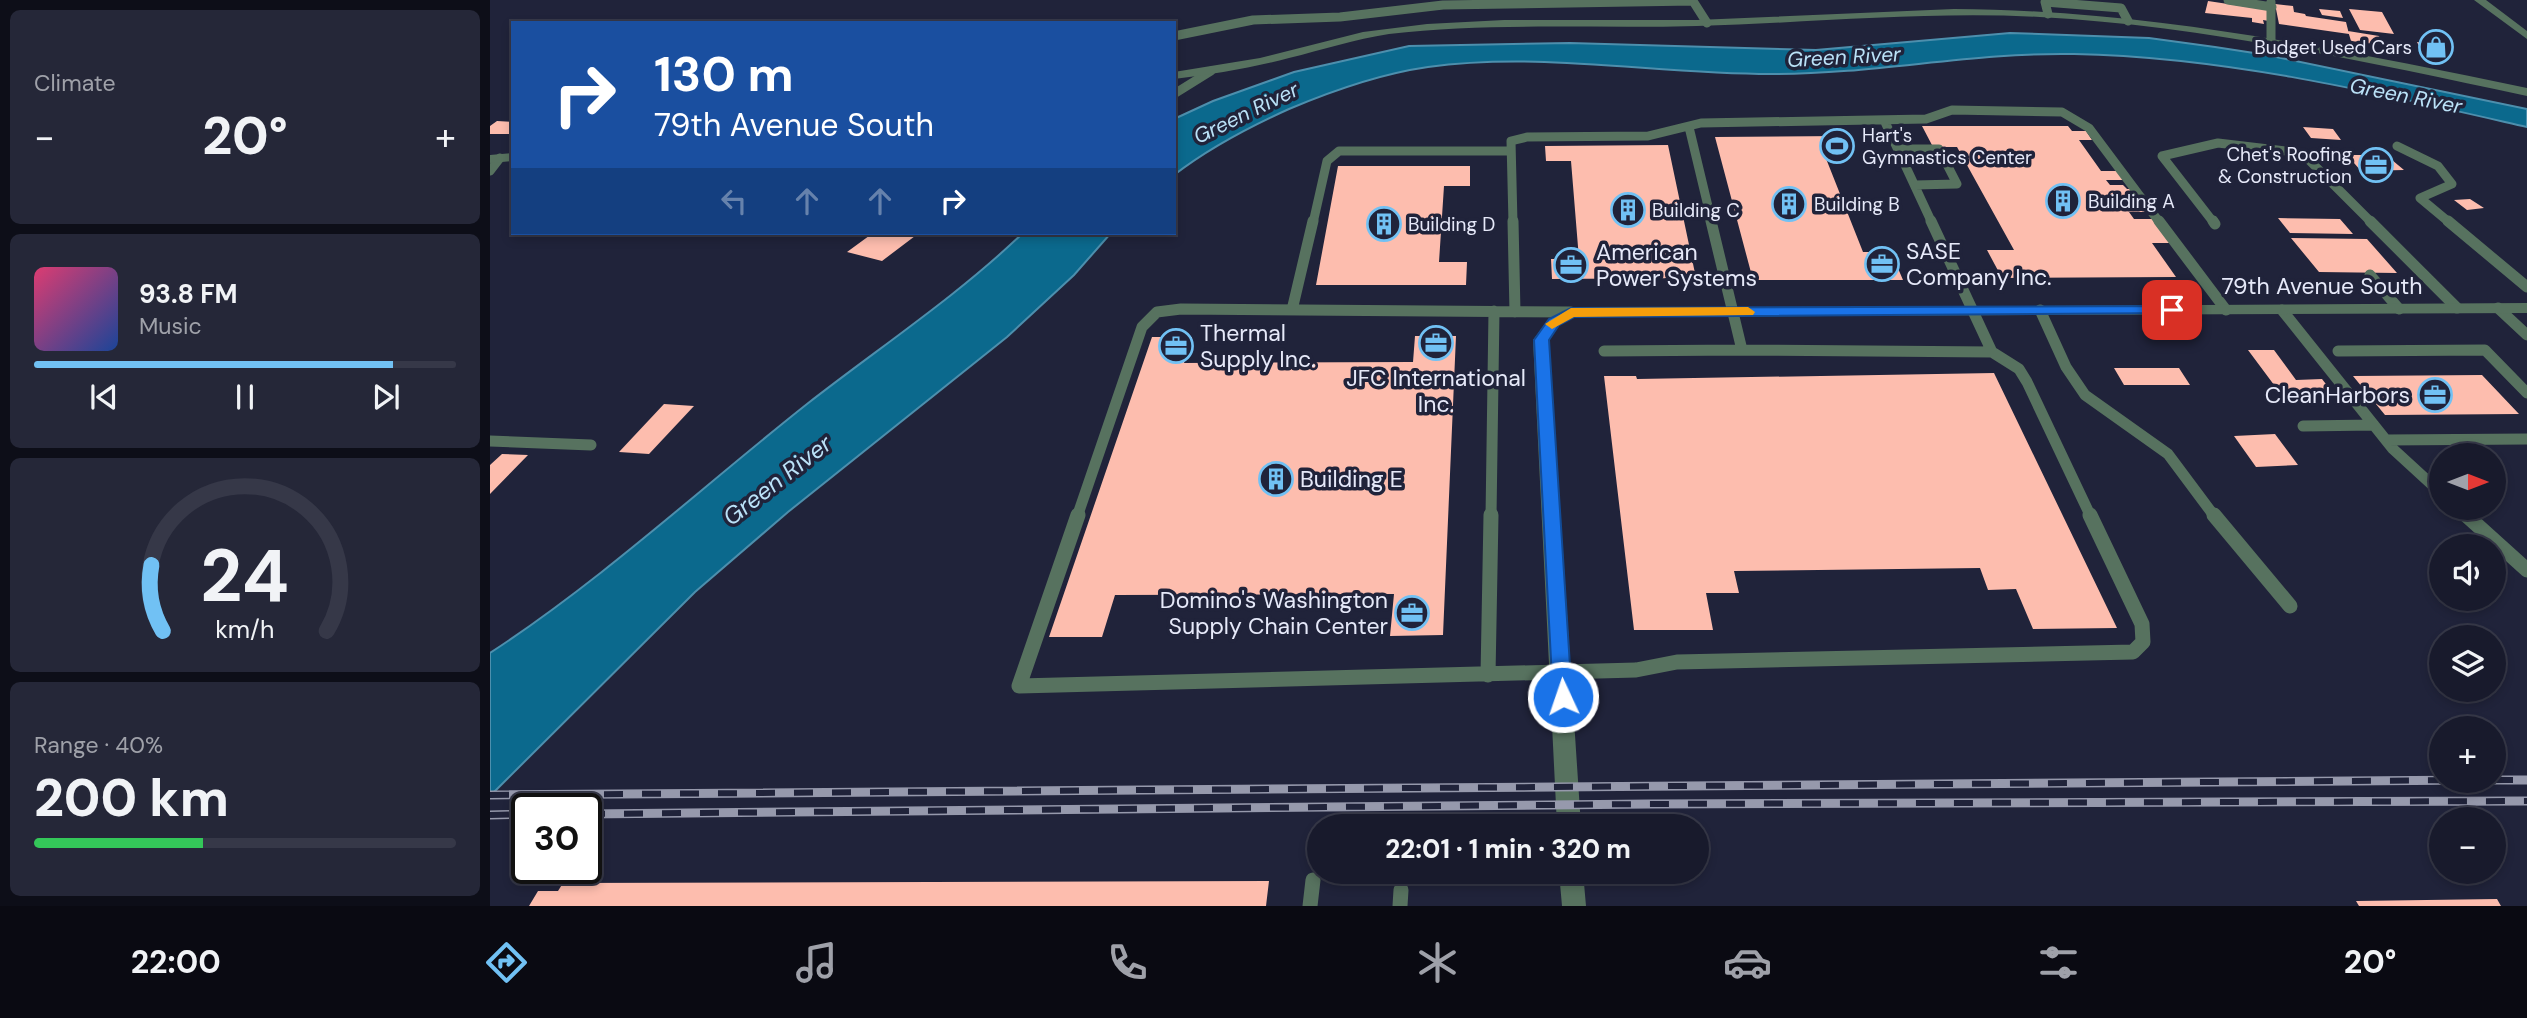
<!DOCTYPE html>
<html lang="en">
<head>
<meta charset="utf-8">
<style>
	body { margin:0; font-family:"DM Sans",sans-serif; background:#252738; color:#f1f3f6; height:100vh; display:flex; flex-direction:column; font-size:26px; white-space:nowrap }
	* { box-sizing:border-box; margin:0 }
	p { font-size:23px; color:#9fa1a9 }
	.icon { flex:none; width:38px; height:38px; fill:none; stroke:currentColor; stroke-width:2; stroke-linecap:round; stroke-linejoin:round }
	.map { position:relative; flex:1; overflow:hidden }
	.sheet { display:flex; flex-direction:column; gap:10px; padding:10px; background:#0d0e18; width:490px }
	.sheet>* { flex:none }
	.hud { position:absolute; left:21px; top:21px; width:665px; height:214px; border-radius:0px; box-shadow:0 4px 10px #0003,0 0 0 2px #363848; background:#1a4fa0; color:#fff; overflow:hidden }
	.needle { width:46px; rotate:90deg }
	.buttons { position:absolute; left:1939px; top:443px; display:grid; gap:14px }
	.buttons a { display:grid; place-items:center; width:77px; height:77px; border-radius:50%; background:#181a2c; box-shadow:0 4px 10px #0003,0 0 0 2px #363848; font-size:35px }
	.speed { position:absolute; left:21px; top:793px; display:flex; gap:14px; font-size:35px; font-weight:700; text-align:center }
	.speed>* { display:grid; place-content:center; width:91px; height:91px; border-radius:50%; background:#181a2c; box-shadow:0 4px 10px #0003,0 0 0 2px #363848; line-height:1 }
	.speed .limit { border:4px solid #111; border-radius:10px; background:#fff; color:#111 }
	.pin { position:absolute; display:grid; place-items:center; width:60px; height:60px; color:#fff; margin:-30px; border-radius:14px; box-shadow:0 4px 10px #0006 }
	.me { position:absolute; width:77px; margin:-38px; rotate:357deg; stroke-linejoin:round; filter:drop-shadow(0 0 5px #0008) }
	.turn { display:flex; align-items:center; gap:24px; height:147px; padding:0 28px; font-size:32px }
	.turn .icon { width:91px; height:91px; stroke-width:2.5 }
	.turn b { display:block; font-size:49px; line-height:60px }
	.lanes { display:flex; align-items:center; height:66px; padding:0 28px; background:#0003; justify-content:center; gap:35px; direction:ltr }
	.lanes .off { opacity:.35 }
	.big { font-size:52px; font-weight:800; line-height:1.1 }
	.sheet .tile { flex:1; display:flex; flex-direction:column; justify-content:center; gap:10px; min-width:0; padding:0 24px; border-radius:10px; background:#252738 }
	.sheet .dial { align-items:center; gap:0 }
	.dial svg { height:182px; overflow:visible; fill:none; stroke:#363848; stroke-width:7; stroke-linecap:round; text-anchor:middle }
	.dial text { fill:#f1f3f6; stroke:none }
	.song { display:flex; align-items:center; gap:21px }
	.cover { width:84px; height:84px; border-radius:10px; background:linear-gradient(135deg,hsl(340 70% 55%),hsl(220 70% 35%)) }
	.played { height:7px; border-radius:4px; background:linear-gradient(90deg,#71c1f4 85%,#363848 85%) }
	.keys { display:flex; justify-content:space-around; direction:ltr }
	.heat { display:flex; justify-content:space-between; align-items:center; font-size:38px; direction:ltr }
	.charge { height:10px; border-radius:5px; background:linear-gradient(90deg,#34c759 40%,#363848 0) }
	.trip { position:absolute; left:817px; top:814px; width:402px; height:70px; border-radius:35px; background:#181a2c; box-shadow:0 4px 10px #0003,0 0 0 2px #363848; font-weight:800; line-height:70px; text-align:center }
	.tab-bar { display:flex; height:112px; justify-content:space-around; align-items:center; background:#0a0a12; color:#9fa1a9 }
	.tab-bar .icon { width:49px; height:49px }
	.tab-bar .current { color:#71c1f4 }
	.tab-bar b { font-size:32px; color:#f1f3f6 }
	main { display:flex; flex:1; min-height:0 }
	.map>svg:first-child { display:block }
	.water { fill:#0b698d; stroke:#4d8fad; stroke-width:2 }
	.building { fill:#fdbdae }
	.lines { fill:none; stroke-linecap:round; stroke-linejoin:round }
	.lane-far2 { stroke:#57725f; stroke-width:9 }
	.lane-far1 { stroke:#57725f; stroke-width:11 }
	.lane { stroke:#57725f; stroke-width:15 }
	.street { fill:#57725f; fill-rule:evenodd }
	.rail-casing { stroke:#9699ac; stroke-width:9 }
	.rail { stroke:#20233a; stroke-width:6; stroke-dasharray:19; stroke-linecap:butt }
	.route { fill:#1a73e8; stroke:#114b97; stroke-width:2 }
	.slow { fill:#f59e0b }
	.labels { text-anchor:middle; dominant-baseline:central; stroke-width:7; stroke-linejoin:round; paint-order:stroke }
	.far-poi-label { font-size:19px; fill:#e6e9f9; stroke:#20233a; text-anchor:start }
	.far-water-label { font-size:21px; font-style:italic; fill:#bbe2f8; stroke:#20233a }
	.poi-label { font-size:23px; fill:#e6e9f9; stroke:#20233a; text-anchor:start }
	.street-label { font-size:23px; fill:#e6e9f9; stroke:#20233a }
	.water-label { font-size:24px; font-style:italic; fill:#bbe2f8; stroke:#20233a }
</style>
</head>
<body>
<main>
<section class="sheet">
<div class="tile"><p>Climate</p>
<div class="heat"><a>−</a><b class="big">20°</b><a>+</a></div>
</div>
<div class="tile">
<div class="song"><i class="cover"></i><div><b>93.8 FM</b><p>Music</p></div></div>
<div class="played"></div>
<div class="keys"><svg class="icon" aria-label="previous" viewBox="0 0 24 24"><path d="M18 5L8 12l10 7zM5 5v14"/></svg><svg class="icon" aria-label="pause" viewBox="0 0 24 24"><path d="M8 5v14M16 5v14"/></svg><svg class="icon" aria-label="next" viewBox="0 0 24 24"><path d="M6 5l10 7-10 7zM19 5v14"/></svg></div>
</div>
<div class="tile dial"><svg viewBox="0 0 100 80">
<path d="M14 69A42 42 0 1 1 86 69"/>
<path d="M14 69A42 42 0 0 1 9 40" stroke="#71c1f4"/>
<text x="50" y="56" font-size="32" font-weight="700">24</text>
<text x="50" y="72" font-size="11">km/h</text>
</svg></div>
<div class="tile"><p>Range · 40%</p><b class="big">200 km</b><div class="charge"></div></div>
</section>
<div class="map">
<svg width="2037" height="906" viewBox="0 0 2037 906">
	<rect width="100%" height="100%" fill="#20233a"/>
	<!-- water -->
	<path class="water" d="M1520,33L1659,38L1725,47L1777,55L2037,109V127C1888,93 1738,57 1584,54C1484,52 1386,74 1286,74C1170,75 1054,51 938,67C889,74 844,90 799,109C759,127 719,148 684,175V119L723,101L804,72L919,46L1080,43L1326,50Z
		M533,233H621L584,275L517,337L298,512L205,592L0,796V653C113,579 212,487 317,404C390,347 466,297 533,233Z"/>
	<!-- building -->
	<path class="building" d="M1718,1L1778,10L1779,21L1773,20L1774,24L1762,22V18L1715,13Z
		M1785,4L1803,6L1804,12L1815,14L1816,16L1856,22L1859,34L1789,24Z
		M1829,9L1850,11L1853,18L1832,15Z
		M1859,9L1892,12L1904,34L1870,30Z
		M1858,31L1889,36L1892,45L1861,41Z
		M1927,42L1952,45L1955,52L1930,48Z
		M7,121L23,122V134H0V126Z
		M1432,126H1578L1582,131H1596L1602,140H1589L1611,171H1628L1635,180H1616L1620,185H1633L1637,189H1641L1658,212H1639L1644,219H1662L1680,243H1662L1686,277L1512,278L1497,250H1524L1467,147H1443Z
		M1813,127L1843,129L1851,140L1821,138Z
		M1352,136L1360,156H1335L1373,252H1401L1413,280H1263L1225,137Z
		M1178,145L1206,278L1062,279L1061,259H1089L1081,161H1056L1055,146Z
		M1857,155H1896L1914,170L1871,171Z
		M848,166H980V186H954L949,262H977L976,285H826Z
		M1980,199L1994,208L1977,210L1964,200Z
		M1788,218L1850,219L1863,234L1800,233Z
		M383,233H429L392,261L357,252Z
		M1801,238L1877,239L1907,273L1829,272Z
		M925,336H966L953,635L900,636L904,594L625,595L612,637H559L662,337H702L694,363L923,362Z
		M1758,350H1784L1806,380L1832,379L1846,397H1819L1822,401H1796Z
		M1624,368H1689L1700,385H1634Z
		M1504,373L1627,628L1543,629L1526,589L1498,590L1490,568L1244,571L1249,593H1216L1223,630H1144L1114,376H1146L1147,379Z
		M1992,375L2029,414L1895,415L1863,376Z
		M174,404L204,406L159,454L129,452Z
		M1785,434L1808,465L1766,467L1744,436Z
		M12,454L38,455L0,494V465Z
		M779,881L776,906H39L48,891H68L73,883Z
		M2007,899L2011,906H1869L1866,901Z"/>
	<g class="lines">
		<!-- lane-far2 -->
		<path class="lane-far2" d="M1738,0L1782,7
			M1781,2V40
			M1558,14L1555,2L1631,8L1638,21
			M684,36L763,20L850,17L953,5L1203,1L1217,23
			M684,94L721,71
			M1395,122L1442,223
			M1199,127L1222,223
			M1907,146L1948,166L1962,184L1930,198L1960,223
			M1408,149H1449L1467,184L1425,185
			M0,171L10,158
			M823,223L837,161L849,151H1021
			M1023,223L1021,141L1037,137L1158,136L1211,123L1436,119L1462,110L1572,112L1599,128L1670,223
			M1724,223L1672,156L1728,143L1812,153L1882,223"/>
		<!-- lane-far1 -->
		<path class="lane-far1" d="M1023,221L1025,312
			M1221,221L1252,350L1502,352L1529,369L1537,382L1601,517
			M1441,221L1502,352
			M1669,221L1736,310
			M1723,221L1725,224
			M1880,221L1967,308
			M1958,221L2037,287
			M1880,275L1909,309
			M2008,308L2037,335
			M802,310L823,221
			M1550,310L1576,367L1595,395L1678,454L1725,517
			M1792,310L1903,449L1951,493
			M1114,351L1252,350
			M1848,351L1995,350L2037,393
			M1813,426L1884,425
			M1896,440L2037,439
			M0,441L101,445
			M1968,508L1978,517
			M587,517L652,327L667,312L691,309L1081,312
			M1001,517L1004,311"/>
		<!-- lane -->
		<path class="lane" d="M588,515L529,686L1146,670L1187,662L1643,652L1653,642L1652,624L1600,515
			M1724,515L1800,606
			M1976,515L2037,570
			M998,675L1001,515
			M820,906L823,880
			M910,906L911,890"/>
		<!-- street -->
		<path class="street" d="M1984,0H1996L2037,31V39Z
			M1464,9C1658,10 1848,49 2037,88V96C1876,62 1714,26 1550,17C1436,11 1321,23 1207,26C1104,29 1001,22 899,34C865,39 832,50 799,58C761,68 723,74 684,79V72L770,58L873,32L937,24L1014,20H1207Z
			M23,153V161L0,163V155Z
			M2037,303V313L1084,317L1069,325L1059,340L1091,826H1067L1043,340L1059,319L1076,309Z
			M1069,872H1093L1096,906H1072Z"/>
		<!-- rail casing -->
		<g class="rail-casing">
			<path id="rail" d="M2004,780H2037
				M0,795L1987,780
				M96,814L1158,804L2037,801
				M0,815L37,814"/>
		</g>
		<!-- rail -->
		<use href="#rail" class="rail"/>
	</g>
	<!-- route -->
	<path class="route" d="M1682,306L1689,310L1687,313L1084,317L1069,325L1059,340L1082,697L1080,703L1073,706L1066,703L1063,697L1044,340L1059,319L1081,308Z"/>
	<!-- slow -->
	<path class="slow" d="M1258,307L1265,312L1263,315L1084,317L1062,329L1055,324L1081,308Z"/>
	<!-- icons -->
	<defs>
		<g id="shop-ring" transform="scale(1.75)"><circle r="9.5" fill="#20233a" stroke="#71c1f4" stroke-width="1.5"/><path d="M-5-2.5h2.3a2.7 3.5 0 0 1 5.4 0H5L5.5 6h-11ZM-1.5-2.5h3a1.5 2.3 0 0 0-3 0Z" fill="#71c1f4"/></g>
		<g id="stadium-ring" transform="scale(1.75)"><circle r="9.5" fill="#20233a" stroke="#71c1f4" stroke-width="1.5"/><path d="M0-5a6.5 5 0 1 0 0 10a6.5 5 0 1 0 0-10ZM-3.5-1.8h7v3.6h-7Z" fill="#71c1f4"/></g>
		<g id="office-ring" transform="scale(1.75)"><circle r="9.5" fill="#20233a" stroke="#71c1f4" stroke-width="1.5"/><path d="M-6-3h4V-5.5h4V-3h4V5H-6ZM-1-4.5V-3h2v-1.5ZM-6 0V1H6V0Z" fill="#71c1f4"/></g>
		<g id="building-ring" transform="scale(1.75)"><circle r="9.5" fill="#20233a" stroke="#71c1f4" stroke-width="1.5"/><path d="M-4-6H4V6H1V3H-1V6H-4ZM-2.5-4.3h1.7v1.8h-1.7ZM.8-4.3h1.7v1.8H.8ZM-2.5-1h1.7V.8h-1.7ZM.8-1h1.7V.8H.8Z" fill="#71c1f4"/></g>
	</defs>
	<g fill-rule="evenodd">
		<use href="#shop-ring" x="1946" y="47"/>
		<use href="#stadium-ring" x="1347" y="146"/>
		<use href="#office-ring" x="1886" y="165"/>
		<use href="#building-ring" x="1573" y="201"/>
		<use href="#building-ring" x="1299" y="204"/>
		<use href="#building-ring" x="1138" y="210"/>
		<use href="#building-ring" x="894" y="224"/>
		<use href="#office-ring" x="1392" y="264"/>
		<use href="#office-ring" x="1081" y="265"/>
		<use href="#office-ring" x="946" y="343"/>
		<use href="#office-ring" x="686" y="346"/>
		<use href="#office-ring" x="1945" y="395"/>
		<use href="#building-ring" x="786" y="479"/>
		<use href="#office-ring" x="922" y="613"/>
	</g>
	<g class="labels">
		<!-- far-poi labels -->
		<g class="far-poi-label">
			<text x="1922" y="47" text-anchor="end">Budget Used Cars</text>
			<text x="1372" y="135">Hart's<tspan x="1372" dy="22">Gymnastics Center</tspan></text>
			<text x="1862" y="154" text-anchor="end">Chet's Roofing<tspan x="1862" dy="22">&amp; Construction</tspan></text>
			<text x="1598" y="201">Building A</text>
			<text x="1324" y="204">Building B</text>
			<text x="1162" y="210">Building C</text>
			<text x="918" y="224">Building D</text>
		</g>
		<!-- far-water labels -->
		<g class="far-water-label">
			<text transform="translate(1354 57) rotate(-3)">Green River</text>
			<text transform="translate(1916 96) rotate(11)">Green River</text>
			<text transform="translate(756 113) rotate(-26)">Green River</text>
		</g>
		<!-- poi labels -->
		<g class="poi-label">
			<text x="1416" y="251">SASE<tspan x="1416" dy="26">Company Inc.</tspan></text>
			<text x="1106" y="252">American<tspan x="1106" dy="26">Power Systems</tspan></text>
			<text x="710" y="333">Thermal<tspan x="710" dy="26">Supply Inc.</tspan></text>
			<text x="946" y="378" text-anchor="middle">JFC International<tspan x="946" dy="26">Inc.</tspan></text>
			<text x="1920" y="395" text-anchor="end">CleanHarbors</text>
			<text x="810" y="479">Building E</text>
			<text x="898" y="600" text-anchor="end">Domino's Washington<tspan x="898" dy="26">Supply Chain Center</tspan></text>
		</g>
		<!-- street labels -->
		<g class="street-label">
			<text x="1832" y="286">79th Avenue South</text>
		</g>
		<!-- water labels -->
		<g class="water-label">
			<text transform="translate(287 480) rotate(-38)">Green River</text>
		</g>
	</g>
</svg>
<div class="buttons">
<a><svg class="needle" viewBox="-14 -14 28 28"><path d="M0-13l5 13h-10z" fill="#e53935"/><path d="M0 13l5-13h-10z" fill="#9fa1a9"/></svg></a>
<a><svg class="icon" aria-label="sound" viewBox="0 0 24 24"><path d="M4 9h4l5-4v14l-5-4H4zM17 9q2 3 0 6"/></svg></a>
<a><svg class="icon" aria-label="layers" viewBox="0 0 24 24"><path d="M12 4l9 5-9 5-9-5zM3 14l9 5 9-5"/></svg></a>
<a>+</a>
<a>−</a>
</div>
<div class="speed"><div class="limit">30</div></div>
<div class="pin" style="left:1682px;top:310px;background:#d93025"><svg class="icon" aria-label="arrive" viewBox="0 0 24 24"><path d="M6 21V4h12l-3 4 3 4H6"/></svg></div>
<svg class="me" style="left:1073px;top:697px" viewBox="-20 -20 40 40"><circle r="17" fill="#1a73e8" stroke="#fff" stroke-width="3"/><path d="M0-11L8 9 0 5-8 9z" fill="#fff"/></svg>
<div class="trip">22:01 · 1 min · 320 m</div>
<div class="hud">
<div class="turn"><svg class="icon" aria-label="right" viewBox="0 0 24 24"><path d="M7 20v-9h11M14 6l5 5-5 5"/></svg><div><b>130 m</b>79th Avenue South</div></div>
<div class="lanes"><svg class="icon off" aria-label="left" viewBox="0 0 24 24"><path d="M17 20v-9H6M10 6l-5 5 5 5"/></svg><svg class="icon off" aria-label="ahead" viewBox="0 0 24 24"><path d="M12 20V5M6 11l6-6 6 6"/></svg><svg class="icon off" aria-label="ahead" viewBox="0 0 24 24"><path d="M12 20V5M6 11l6-6 6 6"/></svg><svg class="icon" aria-label="right" viewBox="0 0 24 24"><path d="M7 20v-9h11M14 6l5 5-5 5"/></svg></div>
</div>
</div>
</main>
<nav class="tab-bar">
<b>22:00</b>
<svg class="icon current" aria-label="directions" viewBox="0 0 24 24"><path d="M12 3l9 9-9 9-9-9zM9 14v-3h6M13 9l2 2-2 2"/></svg>
<svg class="icon" aria-label="music" viewBox="0 0 24 24"><path d="M9 18V5l10-2v13"/><circle cx="6" cy="18" r="3"/><circle cx="16" cy="16" r="3"/></svg>
<svg class="icon" aria-label="phone" viewBox="0 0 24 24"><path d="M5 4h4l2 5-3 2q2 4 5 5l2-3 5 2v4C11 20 4 13 5 4z"/></svg>
<svg class="icon" aria-label="climate" viewBox="0 0 24 24"><path d="M12 3v18M4 7l16 10M4 17L20 7"/></svg>
<svg class="icon" aria-label="car" viewBox="0 0 24 24"><path d="M5 17H2v-5l4-1 3-4h7l3 4 3 1v5h-3M9 17h6M6 11h13"/><circle cx="7" cy="17" r="2"/><circle cx="17" cy="17" r="2"/></svg>
<svg class="icon" aria-label="filters" viewBox="0 0 24 24"><path d="M4 7h16M4 17h16"/><circle cx="9" cy="7" r="2"/><circle cx="15" cy="17" r="2"/></svg>
<b>20°</b>
</nav>
</body>
</html>
